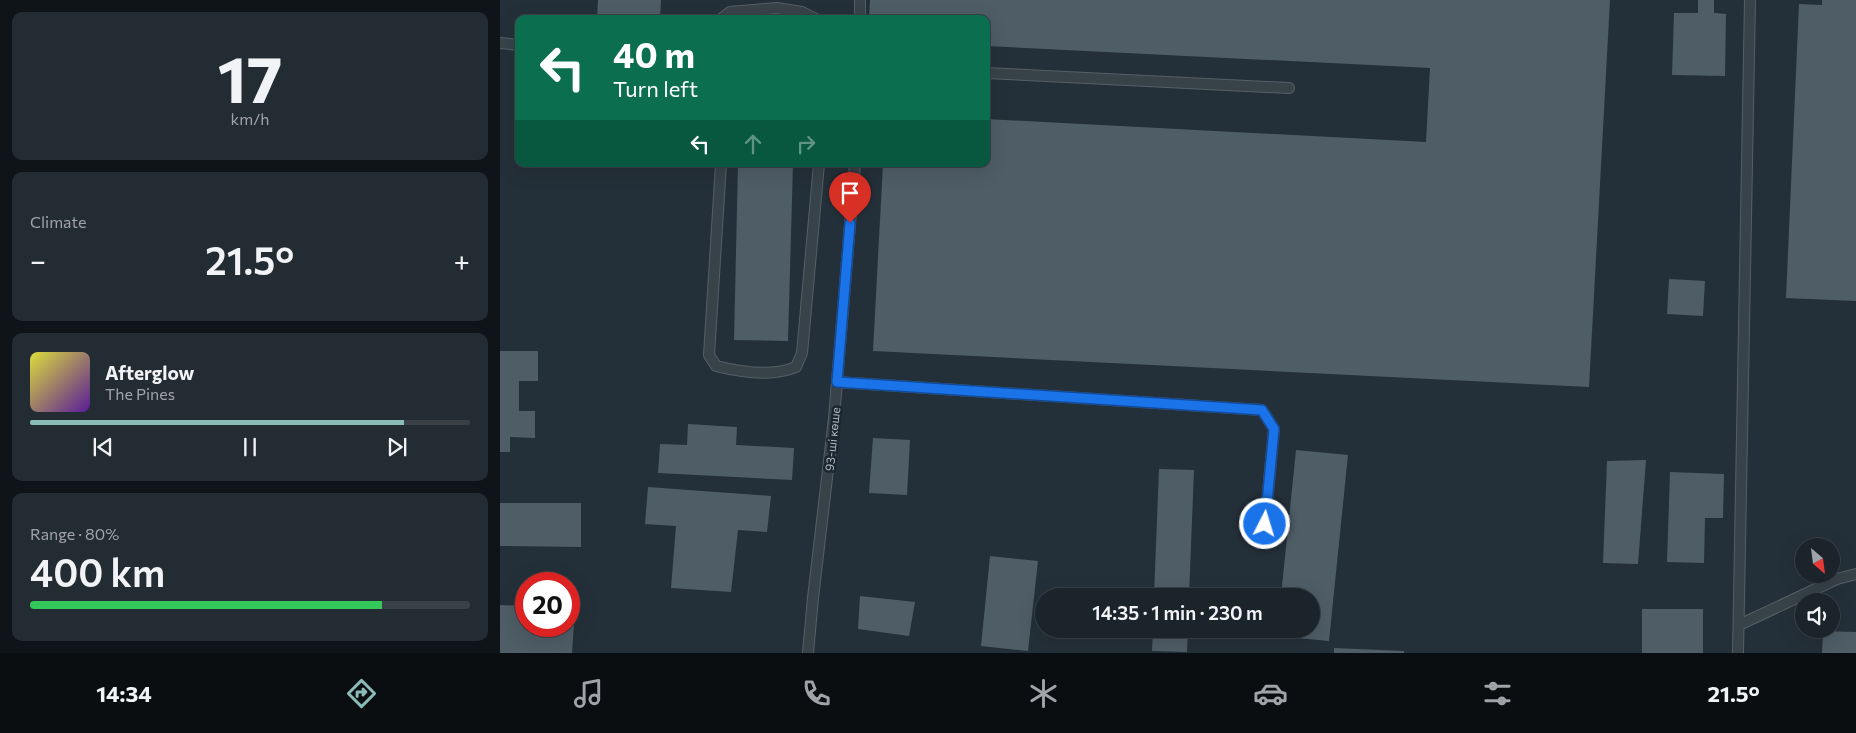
<!DOCTYPE html>
<html lang="en">
<head>
<meta charset="utf-8">
<style>
	body { margin:0; font-family:Commissioner,sans-serif; background:#242c33; color:#f1f3f6; height:100vh; display:flex; flex-direction:column; font-size:19px; white-space:nowrap }
	* { box-sizing:border-box; margin:0 }
	p { font-size:16px; color:#a0a4a9 }
	.icon { flex:none; width:28px; height:28px; fill:none; stroke:currentColor; stroke-width:2; stroke-linecap:round; stroke-linejoin:round }
	.map { position:relative; flex:1; overflow:hidden }
	.side { display:flex; flex-direction:column; gap:12px; padding:12px; background:#0f1418; width:500px }
	.side>* { flex:none }
	.guide { position:absolute; left:15px; top:15px; width:475px; height:152px; border-radius:10px; box-shadow:0 5px 20px #0002,0 0 0 1px #394147; background:#0b6e4f; color:#fff; overflow:hidden }
	.needle { width:32px; rotate:152deg }
	.controls { position:absolute; left:1295px; top:538px; display:grid; gap:10px }
	.controls a { display:grid; place-items:center; width:45px; height:45px; border-radius:50%; background:#1b242b; box-shadow:0 5px 20px #0002,0 0 0 1px #394147; font-size:25px }
	.speed { position:absolute; left:15px; top:572px; display:flex; gap:10px; font-size:25px; font-weight:700; text-align:center }
	.speed>* { display:grid; place-content:center; width:65px; height:65px; border-radius:50%; background:#1b242b; box-shadow:0 5px 20px #0002,0 0 0 1px #394147; line-height:1 }
	.speed .limit { border:8px solid #d22; background:#fff; color:#111 }
	.pin { position:absolute; display:grid; place-items:center; width:42px; height:42px; color:#fff; margin:-51px -21px; border-radius:50% 50% 50% 0; rotate:-45deg; box-shadow:0 0 5px #0007 }
	.pin .icon { rotate:45deg }
	.me { position:absolute; width:55px; margin:-28px; rotate:5deg; stroke-linejoin:round; filter:drop-shadow(0 0 4px #0008) }
	.turn { display:flex; align-items:center; gap:18px; height:105px; padding:0 15px; font-size:22px }
	.turn .icon { width:65px; height:65px; stroke-width:2.5 }
	.turn b { display:block; font-size:35px; line-height:42px }
	.lanes { display:flex; align-items:center; height:48px; padding:0 15px; background:#0003; justify-content:center; gap:25px; direction:ltr }
	.lanes .off { opacity:.35 }
	.big { font-size:38px; font-weight:600; line-height:1.1 }
	.side .widget { flex:1; display:flex; flex-direction:column; justify-content:center; gap:8px; min-width:0; padding:0 18px; border-radius:10px; background:#242c33 }
	.side .dial { align-items:center; gap:0 }
	.dial b { font-size:65px; line-height:1 }
	.song { display:flex; align-items:center; gap:15px }
	.cover { width:60px; height:60px; border-radius:8px; background:linear-gradient(135deg,hsl(60 70% 55%),hsl(270 70% 35%)) }
	.played { height:5px; border-radius:2px; background:linear-gradient(90deg,#8bbbb9 85%,#394147 85%) }
	.keys { display:flex; justify-content:space-around; direction:ltr }
	.heat { display:flex; justify-content:space-between; align-items:center; font-size:28px; direction:ltr }
	.charge { height:8px; border-radius:4px; background:linear-gradient(90deg,#34c759 80%,#394147 0) }
	.trip { position:absolute; left:535px; top:588px; width:285px; height:50px; border-radius:25px; background:#1b242b; box-shadow:0 5px 20px #0002,0 0 0 1px #394147; font-weight:600; line-height:50px; text-align:center }
	.dock { display:flex; height:80px; justify-content:space-around; align-items:center; background:#0b0e11; color:#a0a4a9 }
	.dock .icon { width:35px; height:35px }
	.dock .selected { color:#8bbbb9 }
	.dock b { font-size:22px; color:#f1f3f6 }
	main { display:flex; flex:1; min-height:0 }
	.map>svg:first-child { display:block }
	.building { fill:#4f5d67 }
	.lines { fill:none; stroke-linecap:round; stroke-linejoin:round }
	.service-casing { stroke:#565f67; stroke-width:12 }
	.service { stroke:#374249; stroke-width:10 }
	.route-casing { stroke:#114b97; stroke-width:12 }
	.route { stroke:#1a73e8; stroke-width:9 }
	.labels { text-anchor:middle; dominant-baseline:central; stroke-width:5; stroke-linejoin:round; paint-order:stroke }
	.street-label { font-size:12px; fill:#b3bdc5; stroke:#1d262e }
</style>
</head>
<body>
<main>
<section class="side">
<div class="widget dial"><b>17</b><p>km/h</p></div>
<div class="widget"><p>Climate</p>
<div class="heat"><a>−</a><b class="big">21.5°</b><a>+</a></div>
</div>
<div class="widget">
<div class="song"><i class="cover"></i><div><b>Afterglow</b><p>The Pines</p></div></div>
<div class="played"></div>
<div class="keys"><svg class="icon" aria-label="previous" viewBox="0 0 24 24"><path d="M18 5L8 12l10 7zM5 5v14"/></svg><svg class="icon" aria-label="pause" viewBox="0 0 24 24"><path d="M8 5v14M16 5v14"/></svg><svg class="icon" aria-label="next" viewBox="0 0 24 24"><path d="M6 5l10 7-10 7zM19 5v14"/></svg></div>
</div>
<div class="widget"><p>Range · 80%</p><b class="big">400 km</b><div class="charge"></div></div>
</section>
<div class="map">
<svg width="1356" height="653" viewBox="0 0 1356 653">
	<rect width="100%" height="100%" fill="#243039"/>
	<!-- building -->
	<path class="building" d="M98,0H161L160,19H97Z
		M370,0H1110L1089,387L373,351L383,164H486V119L926,142L930,68L486,46V19H369Z
		M1198,0H1214V13L1226,14L1225,76L1172,75L1174,13H1198Z
		M1322,0H1356V301L1286,298L1299,4L1322,5Z
		M238,164H293L288,341L234,340Z
		M1169,279L1205,281L1203,316L1167,314Z
		M0,351H38V381H19V411H35V438L10,437V452H0Z
		M188,424L237,427L236,445L294,448L292,480L158,473L160,444L187,445Z
		M373,438L410,440L407,495L369,493Z
		M796,450L848,455L829,641L777,636L778,629H811V596H781Z
		M1146,460L1138,564L1103,563L1107,461Z
		M659,469L694,470L689,596H654Z
		M1170,472L1224,474L1223,518H1205L1204,563L1167,562Z
		M148,487L271,496L267,532L238,530L231,592L171,588L176,526L145,524Z
		M0,503H81V547L0,546Z
		M490,556L538,561L528,651L481,646Z
		M360,596L415,602L409,636L358,629Z
		M0,605L26,606V626H69V609H75L72,653H0Z
		M1142,609H1203V653H1142Z
		M653,629H688L687,652L652,651Z
		M1323,631L1356,632V653H1322Z
		M834,648L904,651V653H834Z"/>
	<g class="lines">
		<!-- service casing -->
		<g class="service-casing">
			<path id="service" d="M360,0V19
				M221,19L230,12L277,8L302,12L316,19
				M0,43L19,45
				M486,73L789,88
				M221,164L209,355L216,366C240,372 272,377 296,367L302,353L319,164
				M337,382L762,410L774,429L765,524
				M1239,625L1337,579L1356,574
				M308,653L313,598L334,418L355,164
				M1238,653L1250,0"/>
		</g>
		<!-- service -->
		<use href="#service" class="service"/>
	</g>
	<g class="lines">
		<!-- route casing -->
		<g class="route-casing">
			<path id="route" d="M350,223L337,382L762,410L774,429L765,524"/>
		</g>
		<!-- route -->
		<use href="#route" class="route"/>
	</g>
	<g class="labels">
		<!-- street labels -->
		<g class="street-label">
			<text transform="translate(332 439) rotate(-84)">93-ші көше</text>
		</g>
	</g>
</svg>
<div class="controls">
<a><svg class="needle" viewBox="-14 -14 28 28"><path d="M0-13l5 13h-10z" fill="#e53935"/><path d="M0 13l5-13h-10z" fill="#a0a4a9"/></svg></a>
<a><svg class="icon" aria-label="sound" viewBox="0 0 24 24"><path d="M4 9h4l5-4v14l-5-4H4zM17 9q2 3 0 6"/></svg></a>
</div>
<div class="speed"><div class="limit">20</div></div>
<div class="pin" style="left:350px;top:223px;background:#d93025"><svg class="icon" aria-label="arrive" viewBox="0 0 24 24"><path d="M6 21V4h12l-3 4 3 4H6"/></svg></div>
<svg class="me" style="left:765px;top:524px" viewBox="-20 -20 40 40"><circle r="17" fill="#1a73e8" stroke="#fff" stroke-width="3"/><path d="M0-11L8 9 0 5-8 9z" fill="#fff"/></svg>
<div class="trip">14:35 · 1 min · 230 m</div>
<div class="guide">
<div class="turn"><svg class="icon" aria-label="left" viewBox="0 0 24 24"><path d="M17 20v-9H6M10 6l-5 5 5 5"/></svg><div><b>40 m</b>Turn left</div></div>
<div class="lanes"><svg class="icon" aria-label="left" viewBox="0 0 24 24"><path d="M17 20v-9H6M10 6l-5 5 5 5"/></svg><svg class="icon off" aria-label="ahead" viewBox="0 0 24 24"><path d="M12 20V5M6 11l6-6 6 6"/></svg><svg class="icon off" aria-label="right" viewBox="0 0 24 24"><path d="M7 20v-9h11M14 6l5 5-5 5"/></svg></div>
</div>
</div>
</main>
<nav class="dock">
<b>14:34</b>
<svg class="icon selected" aria-label="directions" viewBox="0 0 24 24"><path d="M12 3l9 9-9 9-9-9zM9 14v-3h6M13 9l2 2-2 2"/></svg>
<svg class="icon" aria-label="music" viewBox="0 0 24 24"><path d="M9 18V5l10-2v13"/><circle cx="6" cy="18" r="3"/><circle cx="16" cy="16" r="3"/></svg>
<svg class="icon" aria-label="phone" viewBox="0 0 24 24"><path d="M5 4h4l2 5-3 2q2 4 5 5l2-3 5 2v4C11 20 4 13 5 4z"/></svg>
<svg class="icon" aria-label="climate" viewBox="0 0 24 24"><path d="M12 3v18M4 7l16 10M4 17L20 7"/></svg>
<svg class="icon" aria-label="car" viewBox="0 0 24 24"><path d="M5 17H2v-5l4-1 3-4h7l3 4 3 1v5h-3M9 17h6M6 11h13"/><circle cx="7" cy="17" r="2"/><circle cx="17" cy="17" r="2"/></svg>
<svg class="icon" aria-label="filters" viewBox="0 0 24 24"><path d="M4 7h16M4 17h16"/><circle cx="9" cy="7" r="2"/><circle cx="15" cy="17" r="2"/></svg>
<b>21.5°</b>
</nav>
</body>
</html>
